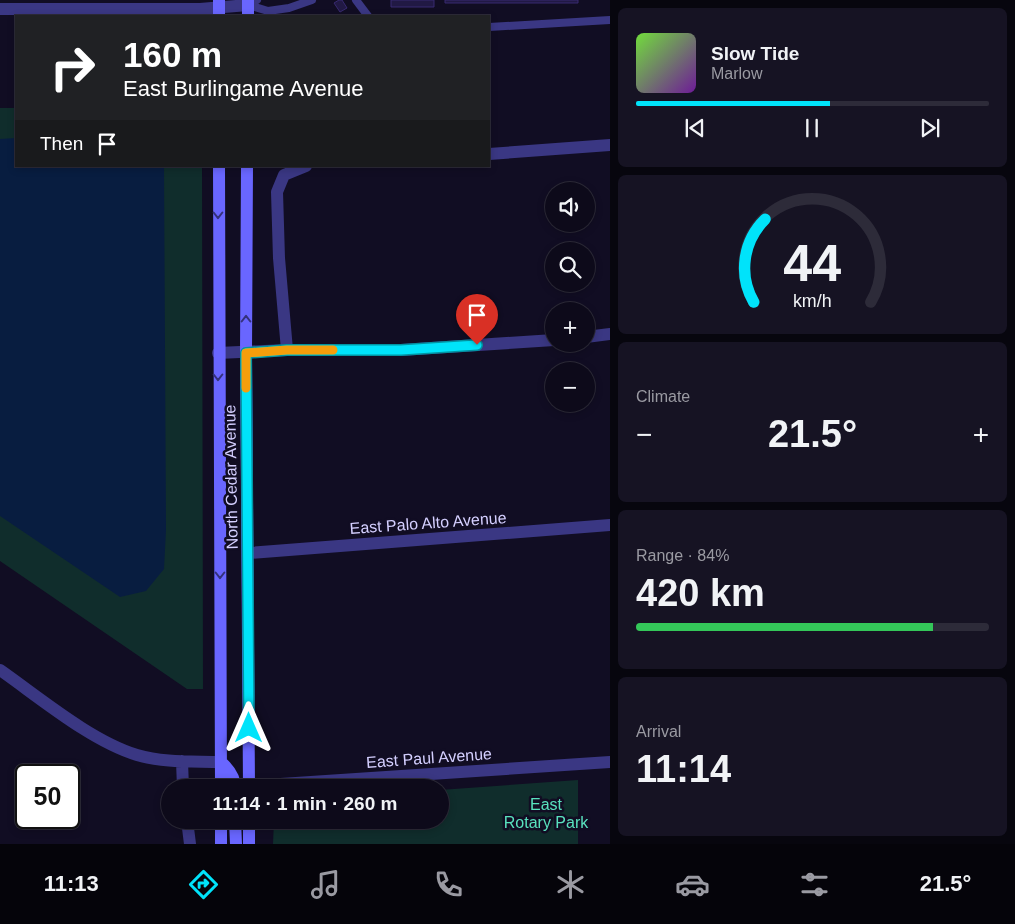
<!DOCTYPE html>
<html lang="en">
<head>
<meta charset="utf-8">
<style>
	body { margin:0; font-family:Helvetica,sans-serif; background:#161323; color:#f1f3f6; height:100vh; display:flex; flex-direction:column; font-size:19px; white-space:nowrap }
	* { box-sizing:border-box; margin:0 }
	p { font-size:16px; color:#9a9aa2 }
	.icon { flex:none; width:28px; height:28px; fill:none; stroke:currentColor; stroke-width:2; stroke-linecap:round; stroke-linejoin:round }
	.map { position:relative; flex:1; overflow:hidden }
	.details { display:flex; flex-direction:column; gap:8px; padding:8px; background:#07060e; width:405px }
	.details>* { flex:none }
	.banner { position:absolute; left:15px; top:15px; width:475px; height:152px; border-radius:0px; box-shadow:0 2px 8px #0003,0 0 0 1px #2d2b39; background:#202124; color:#fff; overflow:hidden }
	.controls { position:absolute; left:545px; top:182px; display:grid; gap:10px }
	.controls a { display:grid; place-items:center; width:50px; height:50px; border-radius:50%; background:#0d0a1a; box-shadow:0 2px 8px #0003,0 0 0 1px #2d2b39; font-size:25px }
	.speed { position:absolute; left:15px; top:764px; display:flex; gap:10px; font-size:25px; font-weight:700; text-align:center }
	.speed>* { display:grid; place-content:center; width:65px; height:65px; border-radius:50%; background:#0d0a1a; box-shadow:0 2px 8px #0003,0 0 0 1px #2d2b39; line-height:1 }
	.speed .limit { border:2px solid #111; border-radius:8px; background:#fff; color:#111 }
	.pin { position:absolute; display:grid; place-items:center; width:42px; height:42px; color:#fff; margin:-51px -21px; border-radius:50% 50% 50% 0; rotate:-45deg; box-shadow:0 0 5px #0007 }
	.pin .icon { rotate:45deg }
	.me { position:absolute; width:55px; margin:-28px; rotate:0deg; stroke-linejoin:round; filter:drop-shadow(0 0 4px #0008) }
	.turn { display:flex; align-items:center; gap:18px; height:105px; padding:0 25px; font-size:22px }
	.turn .icon { width:65px; height:65px; stroke-width:2.5 }
	.turn b { display:block; font-size:35px; line-height:42px }
	.then { display:flex; align-items:center; height:48px; padding:0 25px; background:#0003; gap:10px; font-size:19px }
	.big { font-size:38px; font-weight:700; line-height:1.1 }
	.details .card { flex:1; display:flex; flex-direction:column; justify-content:center; gap:8px; min-width:0; padding:0 18px; border-radius:8px; background:#161323 }
	.details .dial { align-items:center; gap:0 }
	.dial svg { height:130px; overflow:visible; fill:none; stroke:#2d2b39; stroke-width:7; stroke-linecap:round; text-anchor:middle }
	.dial text { fill:#f1f3f6; stroke:none }
	.song { display:flex; align-items:center; gap:15px }
	.cover { width:60px; height:60px; border-radius:8px; background:linear-gradient(135deg,hsl(100 70% 55%),hsl(280 70% 35%)) }
	.played { height:5px; border-radius:2px; background:linear-gradient(90deg,#00e3fa 55%,#2d2b39 55%) }
	.keys { display:flex; justify-content:space-around; direction:ltr }
	.heat { display:flex; justify-content:space-between; align-items:center; font-size:28px; direction:ltr }
	.charge { height:8px; border-radius:4px; background:linear-gradient(90deg,#34c759 84%,#2d2b39 0) }
	.trip { position:absolute; left:161px; top:779px; width:288px; height:50px; border-radius:25px; background:#0d0a1a; box-shadow:0 2px 8px #0003,0 0 0 1px #2d2b39; font-weight:700; line-height:50px; text-align:center }
	.tabs { display:flex; height:80px; justify-content:space-around; align-items:center; background:#05040a; color:#9a9aa2 }
	.tabs .icon { width:35px; height:35px }
	.tabs .current { color:#00e3fa }
	.tabs b { font-size:22px; color:#f1f3f6 }
	main { display:flex; flex:1; min-height:0 }
	.map>svg:first-child { display:block }
	.green { fill:#102d2c }
	.water { fill:#081d40 }
	.building { fill:#211944; stroke:#382a70 }
	.lines { fill:none; stroke-linecap:round; stroke-linejoin:round }
	.service { stroke:#3a3783; stroke-width:8 }
	.minor { stroke:#3a3783; stroke-width:12 }
	.secondary { stroke:#6966ff; stroke-width:12 }
	.oneway { stroke:#34317b }
	.route-casing { stroke:#0094a2; stroke-width:12 }
	.route { stroke:#00e3fa; stroke-width:9 }
	.slow { stroke:#f59e0b; stroke-width:9 }
	.labels { text-anchor:middle; dominant-baseline:central; stroke-width:5; stroke-linejoin:round; paint-order:stroke }
	.street-label { font-size:16px; fill:#d4cfff; stroke:#110d23 }
	.park-label { font-size:16px; fill:#59e1be; stroke:#110d23 }
</style>
</head>
<body>
<main>
<div class="map">
<svg width="610" height="844" viewBox="0 0 610 844">
	<rect width="100%" height="100%" fill="#110d23"/>
	<!-- green -->
	<path class="green" d="M0,108H16V166H202L203,689H187L0,561Z
		M578,780V844H273L274,820H440V790Z"/>
	<!-- water -->
	<path class="water" d="M16,138V166H164L166,530L164,569L146,591L120,597L0,516V139Z"/>
	<!-- building -->
	<path class="building" d="M339,0H342L347,8L340,12L334,3Z
		M391,0H434V7H391Z
		M445,0H578V3H445Z"/>
	<g class="lines">
		<!-- service -->
		<path class="service" d="M356,0L368,16
			M248,5L268,11L289,8L312,0
			M248,5L257,0
			M489,27L610,20"/>
		<!-- minor -->
		<path class="minor" d="M0,9H200L248,5
			M489,154L610,145
			M586,337L610,334
			M287,350L279,258L277,192L284,175L306,166
			M218,353L287,350H401L554,340
			M249,553L610,525
			M0,670C40,698 91,741 137,755C164,763 193,761 221,762
			M182,761L183,788
			M249,786L610,762
			M187,820L190,844"/>
		<!-- secondary -->
		<path class="secondary" d="M219,0V16
			M248,0V16
			M219,166L221,788
			M247,166L246,353L249,788
			M221,762C229,769 235,777 235,788
			M235,820L236,844
			M221,844V820
			M249,844V820"/>
	</g>
	<!-- one-way arrows -->
	<defs><path id="oneway-chevron" d="M-2-3.5L2.5 0L-2 3.5" fill="none" stroke-width="1.6" stroke-linecap="round" stroke-linejoin="round" transform="scale(1.25)"/></defs>
	<g class="oneway">
		<use href="#oneway-chevron" transform="translate(218 215) rotate(90)"/>
		<use href="#oneway-chevron" transform="translate(246 319) rotate(-90)"/>
		<use href="#oneway-chevron" transform="translate(218 377) rotate(90)"/>
		<use href="#oneway-chevron" transform="translate(220 575) rotate(90)"/>
	</g>
	<g class="lines">
		<!-- route casing -->
		<g class="route-casing">
			<path id="route" d="M249,728L246,353L287,350H401L477,345"/>
		</g>
		<!-- route -->
		<use href="#route" class="route"/>
		<!-- slow -->
		<path class="slow" d="M246,388V353L287,350H333"/>
	</g>
	<g class="labels">
		<!-- street labels -->
		<g class="street-label">
			<text transform="translate(231 477) rotate(-91)">North Cedar Avenue</text>
			<text transform="translate(428 523) rotate(-4)">East Palo Alto Avenue</text>
			<text transform="translate(429 758) rotate(-4)">East Paul Avenue</text>
		</g>
		<!-- park labels -->
		<g class="park-label">
			<text x="546" y="804">East<tspan x="546" dy="18">Rotary Park</tspan></text>
		</g>
	</g>
</svg>
<div class="controls">
<a><svg class="icon" aria-label="sound" viewBox="0 0 24 24"><path d="M4 9h4l5-4v14l-5-4H4zM17 9q2 3 0 6"/></svg></a>
<a><svg class="icon" aria-label="search" viewBox="0 0 24 24"><circle cx="10" cy="10" r="6"/><path d="M15 15l6 6"/></svg></a>
<a>+</a>
<a>−</a>
</div>
<div class="speed"><div class="limit">50</div></div>
<div class="pin" style="left:477px;top:345px;background:#d93025"><svg class="icon" aria-label="arrive" viewBox="0 0 24 24"><path d="M6 21V4h12l-3 4 3 4H6"/></svg></div>
<svg class="me" style="left:249px;top:728px" viewBox="-20 -20 40 40"><path d="M0-17L14 15 0 8-14 15z" fill="#00e3fa" stroke="#fff" stroke-width="4"/></svg>
<div class="trip">11:14 · 1 min · 260 m</div>
<div class="banner">
<div class="turn"><svg class="icon" aria-label="right" viewBox="0 0 24 24"><path d="M7 20v-9h11M14 6l5 5-5 5"/></svg><div><b>160 m</b>East Burlingame Avenue</div></div>
<div class="then">Then<svg class="icon" aria-label="arrive" viewBox="0 0 24 24"><path d="M6 21V4h12l-3 4 3 4H6"/></svg></div>
</div>
</div>
<section class="details">
<div class="card">
<div class="song"><i class="cover"></i><div><b>Slow Tide</b><p>Marlow</p></div></div>
<div class="played"></div>
<div class="keys"><svg class="icon" aria-label="previous" viewBox="0 0 24 24"><path d="M18 5L8 12l10 7zM5 5v14"/></svg><svg class="icon" aria-label="pause" viewBox="0 0 24 24"><path d="M8 5v14M16 5v14"/></svg><svg class="icon" aria-label="next" viewBox="0 0 24 24"><path d="M6 5l10 7-10 7zM19 5v14"/></svg></div>
</div>
<div class="card dial"><svg viewBox="0 0 100 80">
<path d="M14 69A42 42 0 1 1 86 69"/>
<path d="M14 69A42 42 0 0 1 21 18" stroke="#00e3fa"/>
<text x="50" y="56" font-size="32" font-weight="700">44</text>
<text x="50" y="72" font-size="11">km/h</text>
</svg></div>
<div class="card"><p>Climate</p>
<div class="heat"><a>−</a><b class="big">21.5°</b><a>+</a></div>
</div>
<div class="card"><p>Range · 84%</p><b class="big">420 km</b><div class="charge"></div></div>
<div class="card"><p>Arrival</p><b class="big">11:14</b></div>
</section>
</main>
<nav class="tabs">
<b>11:13</b>
<svg class="icon current" aria-label="directions" viewBox="0 0 24 24"><path d="M12 3l9 9-9 9-9-9zM9 14v-3h6M13 9l2 2-2 2"/></svg>
<svg class="icon" aria-label="music" viewBox="0 0 24 24"><path d="M9 18V5l10-2v13"/><circle cx="6" cy="18" r="3"/><circle cx="16" cy="16" r="3"/></svg>
<svg class="icon" aria-label="phone" viewBox="0 0 24 24"><path d="M5 4h4l2 5-3 2q2 4 5 5l2-3 5 2v4C11 20 4 13 5 4z"/></svg>
<svg class="icon" aria-label="climate" viewBox="0 0 24 24"><path d="M12 3v18M4 7l16 10M4 17L20 7"/></svg>
<svg class="icon" aria-label="car" viewBox="0 0 24 24"><path d="M5 17H2v-5l4-1 3-4h7l3 4 3 1v5h-3M9 17h6M6 11h13"/><circle cx="7" cy="17" r="2"/><circle cx="17" cy="17" r="2"/></svg>
<svg class="icon" aria-label="filters" viewBox="0 0 24 24"><path d="M4 7h16M4 17h16"/><circle cx="9" cy="7" r="2"/><circle cx="15" cy="17" r="2"/></svg>
<b>21.5°</b>
</nav>
</body>
</html>
